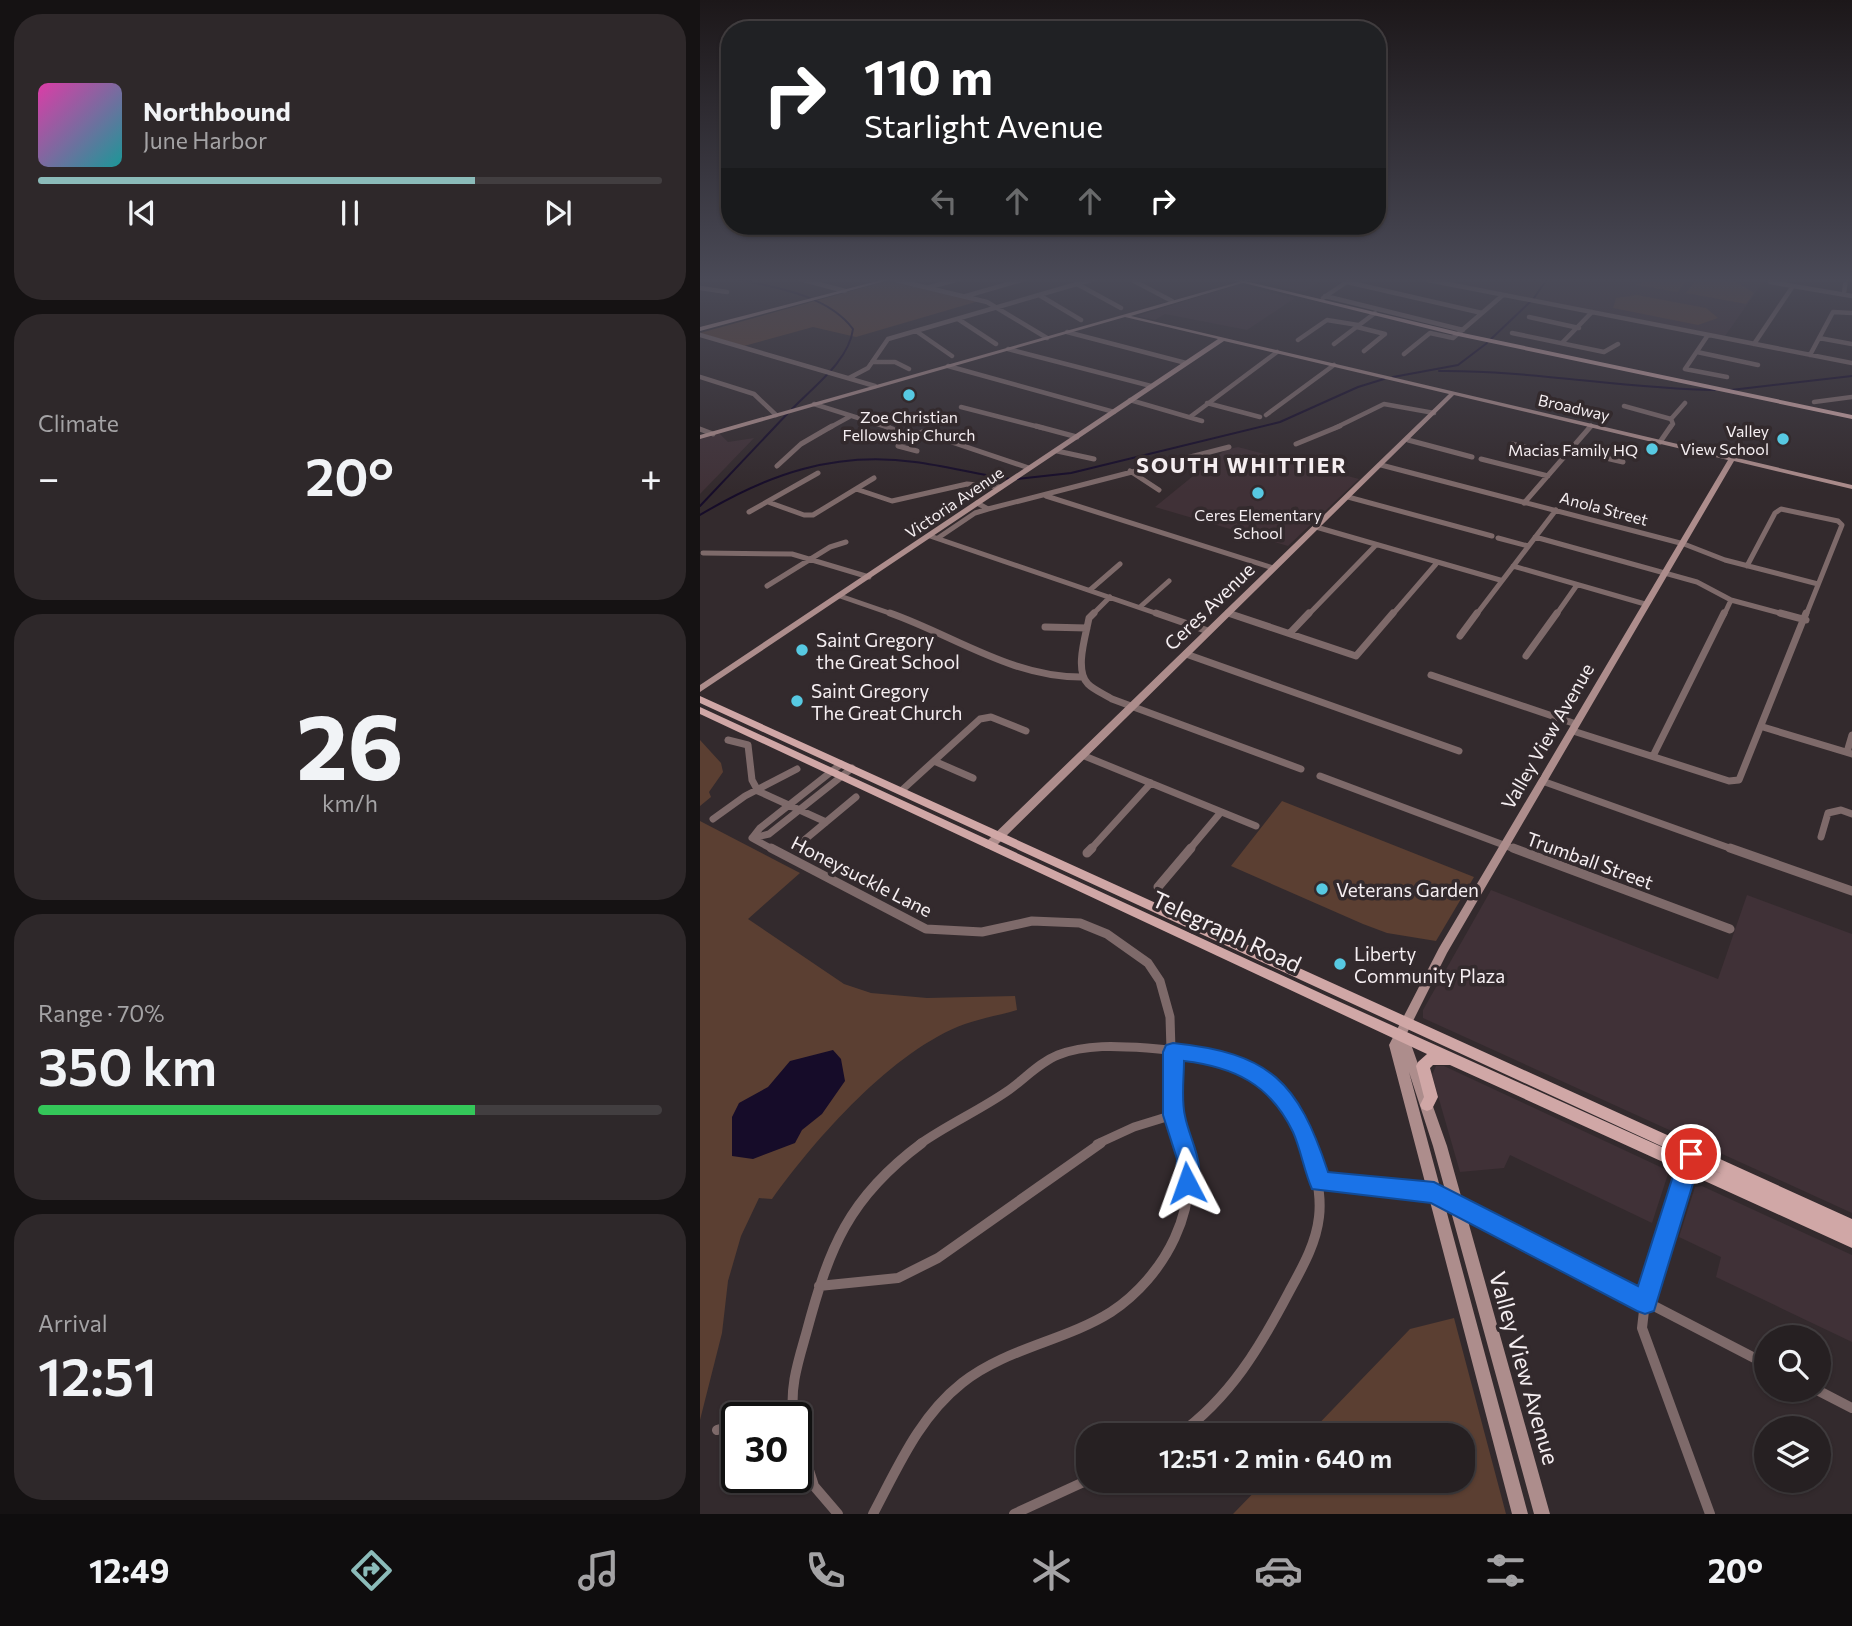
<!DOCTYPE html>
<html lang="en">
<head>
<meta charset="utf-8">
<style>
	body { margin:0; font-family:Commissioner,sans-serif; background:#2e282a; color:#f1f3f6; height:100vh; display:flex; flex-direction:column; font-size:26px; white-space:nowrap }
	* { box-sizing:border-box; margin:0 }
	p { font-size:23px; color:#a4a3a5 }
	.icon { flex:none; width:38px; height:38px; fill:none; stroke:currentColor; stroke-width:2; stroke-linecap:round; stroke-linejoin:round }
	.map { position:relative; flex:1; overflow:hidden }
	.panel { display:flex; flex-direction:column; gap:14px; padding:14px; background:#151213; width:700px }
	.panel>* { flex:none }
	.banner { position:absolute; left:21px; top:21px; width:665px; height:214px; border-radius:28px; box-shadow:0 2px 5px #0004,0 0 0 2px #423e40; background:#202124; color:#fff; overflow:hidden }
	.controls { position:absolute; left:1054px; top:1325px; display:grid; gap:14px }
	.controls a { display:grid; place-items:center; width:77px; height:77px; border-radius:50%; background:#262022; box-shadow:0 2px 5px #0004,0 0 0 2px #423e40; font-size:35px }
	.speed { position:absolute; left:21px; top:1402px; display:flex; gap:14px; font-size:35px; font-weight:700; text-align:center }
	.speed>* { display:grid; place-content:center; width:91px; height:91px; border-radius:50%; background:#262022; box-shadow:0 2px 5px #0004,0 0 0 2px #423e40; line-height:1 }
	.speed .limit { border:4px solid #111; border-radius:10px; background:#fff; color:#111 }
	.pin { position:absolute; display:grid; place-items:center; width:60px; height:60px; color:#fff; margin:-30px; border:4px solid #fff; border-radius:50%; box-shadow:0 2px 7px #0007 }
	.me { position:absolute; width:77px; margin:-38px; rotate:356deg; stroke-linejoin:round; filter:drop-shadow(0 0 5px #0008) }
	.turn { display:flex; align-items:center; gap:24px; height:147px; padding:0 28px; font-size:32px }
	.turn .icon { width:91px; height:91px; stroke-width:2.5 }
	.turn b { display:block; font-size:49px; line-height:60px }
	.lanes { display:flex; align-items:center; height:66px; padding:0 28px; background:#0003; justify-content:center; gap:35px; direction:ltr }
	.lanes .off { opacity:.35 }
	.big { font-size:52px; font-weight:600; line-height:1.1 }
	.panel .widget { flex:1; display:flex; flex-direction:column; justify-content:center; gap:10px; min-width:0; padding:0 24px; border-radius:28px; background:#2e282a }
	.panel .dial { align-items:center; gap:0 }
	.dial b { font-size:91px; line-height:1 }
	.song { display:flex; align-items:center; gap:21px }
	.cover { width:84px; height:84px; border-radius:10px; background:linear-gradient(135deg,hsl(320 70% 55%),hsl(180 70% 35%)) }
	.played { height:7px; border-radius:4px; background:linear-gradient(90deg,#8bbbb9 70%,#423e40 70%) }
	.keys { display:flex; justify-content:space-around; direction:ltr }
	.heat { display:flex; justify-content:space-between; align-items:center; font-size:38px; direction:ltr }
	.charge { height:10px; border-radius:5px; background:linear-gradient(90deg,#34c759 70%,#423e40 0) }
	.trip { position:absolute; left:376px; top:1423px; width:399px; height:70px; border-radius:28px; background:#262022; box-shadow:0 2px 5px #0004,0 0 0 2px #423e40; font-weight:600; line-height:70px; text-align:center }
	.tabs { display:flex; height:112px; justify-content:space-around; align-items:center; background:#0f0d0e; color:#a4a3a5 }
	.tabs .icon { width:49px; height:49px }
	.tabs .active { color:#8bbbb9 }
	.tabs b { font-size:32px; color:#f1f3f6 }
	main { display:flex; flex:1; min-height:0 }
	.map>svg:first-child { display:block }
	.built { fill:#403137 }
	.green { fill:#5b3f32 }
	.water { fill:#160c29 }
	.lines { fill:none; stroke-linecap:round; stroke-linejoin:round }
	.stream { stroke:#160c29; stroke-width:2 }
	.street-far4 { stroke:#7e6a6a; stroke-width:4.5 }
	.street-far3 { stroke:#7e6a6a; stroke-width:5 }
	.street-far2 { stroke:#7e6a6a; stroke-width:7 }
	.street-far1 { stroke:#7e6a6a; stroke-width:9 }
	.street { stroke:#7e6a6a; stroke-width:10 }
	.secondary { fill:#ad8d8c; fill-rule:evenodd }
	.primary { fill:#d0a7a6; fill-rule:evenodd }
	.route { fill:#1a73e8; stroke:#114b97; stroke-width:2 }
	.poi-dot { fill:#57c9e2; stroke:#332a2d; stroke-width:2.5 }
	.labels { text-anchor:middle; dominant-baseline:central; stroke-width:7; stroke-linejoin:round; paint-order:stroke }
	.far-street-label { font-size:16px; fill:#f5eef1; stroke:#332a2d }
	.far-poi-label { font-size:16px; fill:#f5eef1; stroke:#332a2d }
	.street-label { font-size:19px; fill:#f5eef1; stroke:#332a2d }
	.poi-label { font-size:19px; fill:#f5eef1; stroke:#332a2d; text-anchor:start }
	.far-district-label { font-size:21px; font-weight:bold; letter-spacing:2px; fill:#f5eef1; stroke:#332a2d }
	.near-street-label { font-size:23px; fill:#f5eef1; stroke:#332a2d }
</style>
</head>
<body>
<main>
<section class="panel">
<div class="widget">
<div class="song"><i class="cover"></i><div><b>Northbound</b><p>June Harbor</p></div></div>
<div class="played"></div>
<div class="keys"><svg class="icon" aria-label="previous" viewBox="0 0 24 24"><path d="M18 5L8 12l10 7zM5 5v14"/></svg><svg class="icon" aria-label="pause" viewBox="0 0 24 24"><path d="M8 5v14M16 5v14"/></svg><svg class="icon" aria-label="next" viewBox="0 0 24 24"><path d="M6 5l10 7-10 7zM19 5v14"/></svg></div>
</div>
<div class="widget"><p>Climate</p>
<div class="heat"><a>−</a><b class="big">20°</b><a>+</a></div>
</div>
<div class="widget dial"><b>26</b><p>km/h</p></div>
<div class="widget"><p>Range · 70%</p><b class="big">350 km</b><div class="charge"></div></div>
<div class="widget"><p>Arrival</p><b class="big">12:51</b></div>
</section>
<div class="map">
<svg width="1152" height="1514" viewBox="0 0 1152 1514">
	<rect width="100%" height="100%" fill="#332a2d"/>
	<!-- built -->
	<path class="built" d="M562,279H623L604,292L559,281Z
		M733,279H1065L1025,336Z
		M537,285L595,298L547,330L465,314L455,320L437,316Z
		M18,432L28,442L54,438L0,494V437Z
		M538,447L659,479L588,546L455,507L525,450Z
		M791,890L1018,979L1047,895L1152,934V1213L723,1018V1010Z
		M736,1066H744L969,1171L952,1223L810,1155L804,1168L760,1172L732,1075Z
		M1002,1186L1152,1255V1342L1016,1277L1021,1257L979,1237L995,1187Z"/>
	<!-- green -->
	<path class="green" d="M950,279H988L977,292L936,285Z
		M997,279L1036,282L1054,293L1046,304L986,293Z
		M187,281L279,301L156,337L113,327L44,346L0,333Z
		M937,295L1006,308L1018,318L998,325L913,308L916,298Z
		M0,740L21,763L23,772L9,792L11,797L0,806Z
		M582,801L774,877L736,941L687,933L663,924L531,866Z
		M0,821L100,873L48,919L144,984L171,993L227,998L315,996L317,1010C300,1015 282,1018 265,1024C193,1050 116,1138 72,1199L59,1198L41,1236L28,1281L22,1333L0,1420Z
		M754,1318L806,1514H533L565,1481L763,1480V1435H608L710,1329Z"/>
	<!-- water -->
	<path class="water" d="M133,1050L141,1059L145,1081L122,1114L102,1130L95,1143L53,1159L32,1156V1117L39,1103L68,1087L90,1061Z"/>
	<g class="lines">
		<!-- stream -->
		<path class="stream" d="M36,279C75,287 128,295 153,329C149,361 113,387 92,409
			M834,298L847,279
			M791,339L830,302
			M739,371C832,370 923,389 1015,390
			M693,377L758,365L787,343
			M1031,390L1152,376
			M317,479L371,473L580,422L658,387L684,379
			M0,506L88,413
			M0,515C68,474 135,451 215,462C247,466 279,475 311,479"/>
		<!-- street-far4 -->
		<path class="street-far4" d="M100,279L145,291
			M191,279L287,302L347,338
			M723,279L1152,363
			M432,280L472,301
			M647,282L782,313
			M377,284L421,308
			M1093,286L1152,296
			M230,287L259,279
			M0,288L27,292
			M1144,293L1146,279
			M339,295L381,320
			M266,296L325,279
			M625,296L763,330
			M623,298L651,279
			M829,317L879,328
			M258,319L296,344
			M657,327L685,334L664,351
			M216,331L252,356
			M367,332L486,363
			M812,333L904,352L918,344
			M0,335L175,386
			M1008,335L985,369L1027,377
			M1119,338L1152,344
			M598,340L627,320L658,325
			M862,343L892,312
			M634,344L675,313
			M1054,344L1093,286L1070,282
			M308,349L451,386
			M997,352L1058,365
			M704,354L730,333L753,338L803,295
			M1110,355L1133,312L1152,313
			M172,362H195L209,369
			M248,366L414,412
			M0,377L54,394L76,415
			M149,378L168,368L188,339L394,279
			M430,400L502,421
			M1114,402L1152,397
			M507,403L560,417
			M114,404L190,428
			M924,406L971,419
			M261,407L343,428
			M566,415L634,365
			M490,417L577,352
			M129,428L149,417
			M635,428L684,404L734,413
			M889,428L891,426
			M970,428L973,424L971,419L985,403"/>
		<!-- street-far3 -->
		<path class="street-far3" d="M185,426L193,429
			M336,426L377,437
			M0,429L13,434
			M708,440L772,457
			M960,442L971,426
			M596,444L640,426
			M812,444L865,456
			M871,450L923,462
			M217,451L198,446L222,432L329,468
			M357,451L394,459
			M781,459L848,476
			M681,465L984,544L1025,560L1118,584
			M77,466L101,444L132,426
			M430,471L459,490
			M156,489L192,501L267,484L301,487
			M346,496L573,568
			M648,497L792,536
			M68,502L104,515H113L174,478
			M277,503L288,509L529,447
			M824,503L891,426
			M49,512L118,473
			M616,527L800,580
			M230,536L461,615
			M835,537L997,582L1031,600L1087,615
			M238,538L275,513L288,509
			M798,538L828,546
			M3,553L92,554L169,577
			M813,566L945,604
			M1047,566L1075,513L1081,509L1138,521L1142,525L1106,615
			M67,586L130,547L146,542
			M390,590L420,564
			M140,596L195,615
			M440,607L469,581
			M528,613L534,615
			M392,615L410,597
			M608,615L675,546
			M692,615L736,564
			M776,615L856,510
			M856,615L877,585
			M1024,615L1031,600"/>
		<!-- street-far2 -->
		<path class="street-far2" d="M190,613C255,636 313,678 383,677
			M394,613L389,618C386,635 374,670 388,684C394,690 404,694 412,699L601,769
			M456,613L508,631
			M528,613L656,656L693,613
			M1080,613L1106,620
			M345,627L387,628
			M590,633L609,613
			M760,636L777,613
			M486,654L759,751
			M826,656L857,613
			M731,675L876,724
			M1063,727L1152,754
			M873,731L1029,781L1039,780L1106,613
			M28,740L48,745L52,780L58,791L126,822
			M1147,752L1152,735
			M382,755L556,826
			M953,756L1024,613
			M234,761L273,778
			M620,776L817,850
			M845,782L1035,850
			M201,791L280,719L291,717L326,731
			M13,819L45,796L97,769
			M53,837L60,828L141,764
			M1121,837L1128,813L1141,810L1152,814
			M52,838L74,850
			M53,838L69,834L152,768
			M96,847L156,797
			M390,850L451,783
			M489,850L521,812"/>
		<!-- street-far1 -->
		<path class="street-far1" d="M71,848L226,929L282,932L332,921L380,923L407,934L448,963L460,981L470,1017L473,1115L483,1144
			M813,848L1030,929
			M1030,848L1152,891
			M387,853L392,848
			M458,887L491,848
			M220,1144C247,1125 278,1111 306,1092C324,1080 338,1063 358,1055C386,1044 418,1046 447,1048C525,1055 577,1063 608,1144
			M397,1144L434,1127L473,1115"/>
		<!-- street -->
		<path class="street" d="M988,1164L945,1302L942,1328L1010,1514
			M620,1182L734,1192L1066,1364
			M119,1286L198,1278L238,1258L401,1143
			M1117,1390L1152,1408
			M56,1418L91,1406
			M94,1418C89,1389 98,1362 106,1334C129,1248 148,1198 222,1143
			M96,1429L114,1486L138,1514
			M17,1430L37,1424
			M478,1435C530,1398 560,1347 589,1292C602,1268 616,1244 619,1217C622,1192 615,1166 607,1143
			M173,1514C198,1467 219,1417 262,1383C306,1348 365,1341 411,1312C464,1277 504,1206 482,1143
			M314,1514L388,1480"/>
		<!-- secondary -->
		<path class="secondary" d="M185,279H193L0,331V327Z
			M549,279H556L431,316L1152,485V489L1034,461L747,953L707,1033L747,1146L850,1514H834L733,1146L709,1072L828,1514H812L689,1045L739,948L1028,460L754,395L294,848H286L285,845L286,842L749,394L524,341L0,692V685L518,339L425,317L0,439V435Z"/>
		<!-- primary -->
		<path class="primary" d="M528,279H536L758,332L1152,415V419L758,336Z
			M0,696L1152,1219V1248L750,1065H733L730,1068L738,1097L732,1109L727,1111L722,1109L720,1105L724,1097L716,1066L718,1062L727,1054L0,714V707L629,997L1024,1175L0,703Z"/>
	</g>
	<!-- sky -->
	<linearGradient id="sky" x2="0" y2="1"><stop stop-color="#1c1719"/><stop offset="0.57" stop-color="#4a4a57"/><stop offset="1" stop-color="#4a4a57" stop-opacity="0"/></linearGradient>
	<rect width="1152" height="491" fill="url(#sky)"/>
	<!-- route -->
	<path class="route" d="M473,1043C570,1053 598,1081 628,1172L734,1182L938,1286L980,1154L984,1147L991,1144L999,1147L1002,1154L954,1311L945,1314L937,1311L731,1203L612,1189C604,1171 601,1150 593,1132C570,1084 534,1067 484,1061C484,1079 481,1099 485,1116C490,1142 507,1164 495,1191L487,1194L479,1191L476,1183L477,1159L463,1115V1052L466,1045Z"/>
	<!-- markers -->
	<g class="poi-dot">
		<circle cx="209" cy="395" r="7"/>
		<circle cx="1083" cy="439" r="7"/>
		<circle cx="952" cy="449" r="7"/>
		<circle cx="558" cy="493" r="7"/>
		<circle cx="102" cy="650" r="7"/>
		<circle cx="97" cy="701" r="7"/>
		<circle cx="622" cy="889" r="7"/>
		<circle cx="640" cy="964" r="7"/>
	</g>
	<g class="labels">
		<!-- far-street labels -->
		<g class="far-street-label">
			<text transform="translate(874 407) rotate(13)">Broadway</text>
			<text transform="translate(254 502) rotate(-34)">Victoria Avenue</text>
			<text transform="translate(904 508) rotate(15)">Anola Street</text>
		</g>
		<!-- far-poi labels -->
		<g class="far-poi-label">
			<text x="209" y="416">Zoe Christian<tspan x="209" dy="18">Fellowship Church</tspan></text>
			<text x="1069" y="430" text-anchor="end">Valley<tspan x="1069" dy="18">View School</tspan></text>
			<text x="938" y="449" text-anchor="end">Macias Family HQ</text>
			<text x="558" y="514">Ceres Elementary<tspan x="558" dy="18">School</tspan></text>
		</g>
		<!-- street labels -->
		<g class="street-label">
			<text transform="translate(509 606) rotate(-44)">Ceres Avenue</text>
			<text transform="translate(847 736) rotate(-60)">Valley View Avenue</text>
			<text transform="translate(890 860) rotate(20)">Trumball Street</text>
			<text transform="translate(162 876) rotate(27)">Honeysuckle Lane</text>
		</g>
		<!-- poi labels -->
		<g class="poi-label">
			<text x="116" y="639">Saint Gregory<tspan x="116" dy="22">the Great School</tspan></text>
			<text x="111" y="690">Saint Gregory<tspan x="111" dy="22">The Great Church</tspan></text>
			<text x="636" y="889">Veterans Garden</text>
			<text x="654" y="953">Liberty<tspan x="654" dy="22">Community Plaza</tspan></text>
		</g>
		<!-- far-district labels -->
		<g class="far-district-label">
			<text x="542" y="464">SOUTH WHITTIER</text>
		</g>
		<!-- near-street labels -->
		<g class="near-street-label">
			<text transform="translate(527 931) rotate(25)">Telegraph Road</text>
			<text transform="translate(825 1368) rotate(74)">Valley View Avenue</text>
		</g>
	</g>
</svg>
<div class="controls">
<a><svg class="icon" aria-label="search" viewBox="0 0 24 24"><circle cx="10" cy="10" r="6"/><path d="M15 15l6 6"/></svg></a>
<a><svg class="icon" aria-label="layers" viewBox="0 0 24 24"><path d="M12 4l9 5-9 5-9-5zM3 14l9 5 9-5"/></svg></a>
</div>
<div class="speed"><div class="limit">30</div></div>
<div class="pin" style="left:991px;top:1154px;background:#d93025"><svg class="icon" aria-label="arrive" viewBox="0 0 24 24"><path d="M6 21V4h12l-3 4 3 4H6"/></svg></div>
<svg class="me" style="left:487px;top:1183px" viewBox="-20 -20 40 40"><path d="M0-17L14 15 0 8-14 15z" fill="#1a73e8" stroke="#fff" stroke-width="4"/></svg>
<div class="trip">12:51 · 2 min · 640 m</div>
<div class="banner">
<div class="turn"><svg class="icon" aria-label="right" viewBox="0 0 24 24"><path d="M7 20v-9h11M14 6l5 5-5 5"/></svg><div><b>110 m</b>Starlight Avenue</div></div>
<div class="lanes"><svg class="icon off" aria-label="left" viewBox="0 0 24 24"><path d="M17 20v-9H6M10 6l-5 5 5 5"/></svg><svg class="icon off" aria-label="ahead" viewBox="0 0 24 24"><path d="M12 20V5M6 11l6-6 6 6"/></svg><svg class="icon off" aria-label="ahead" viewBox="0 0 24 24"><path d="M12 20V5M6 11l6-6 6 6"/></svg><svg class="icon" aria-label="right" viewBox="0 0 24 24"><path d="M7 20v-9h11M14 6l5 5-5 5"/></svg></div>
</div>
</div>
</main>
<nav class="tabs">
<b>12:49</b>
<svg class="icon active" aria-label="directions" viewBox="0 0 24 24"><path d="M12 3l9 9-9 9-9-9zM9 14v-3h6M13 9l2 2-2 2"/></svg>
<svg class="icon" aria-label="music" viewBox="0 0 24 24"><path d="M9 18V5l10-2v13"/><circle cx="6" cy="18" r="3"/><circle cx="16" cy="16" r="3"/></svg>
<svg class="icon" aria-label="phone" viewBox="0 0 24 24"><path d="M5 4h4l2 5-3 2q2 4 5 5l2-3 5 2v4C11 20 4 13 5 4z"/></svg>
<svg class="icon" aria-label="climate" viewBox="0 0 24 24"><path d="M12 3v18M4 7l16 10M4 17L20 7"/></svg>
<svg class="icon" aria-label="car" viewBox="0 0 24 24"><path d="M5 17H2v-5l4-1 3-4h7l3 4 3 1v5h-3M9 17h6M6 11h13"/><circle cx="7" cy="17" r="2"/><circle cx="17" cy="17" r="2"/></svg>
<svg class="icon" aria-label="filters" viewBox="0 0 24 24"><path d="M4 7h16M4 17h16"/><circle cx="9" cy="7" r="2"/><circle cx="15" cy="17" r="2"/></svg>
<b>20°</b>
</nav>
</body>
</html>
